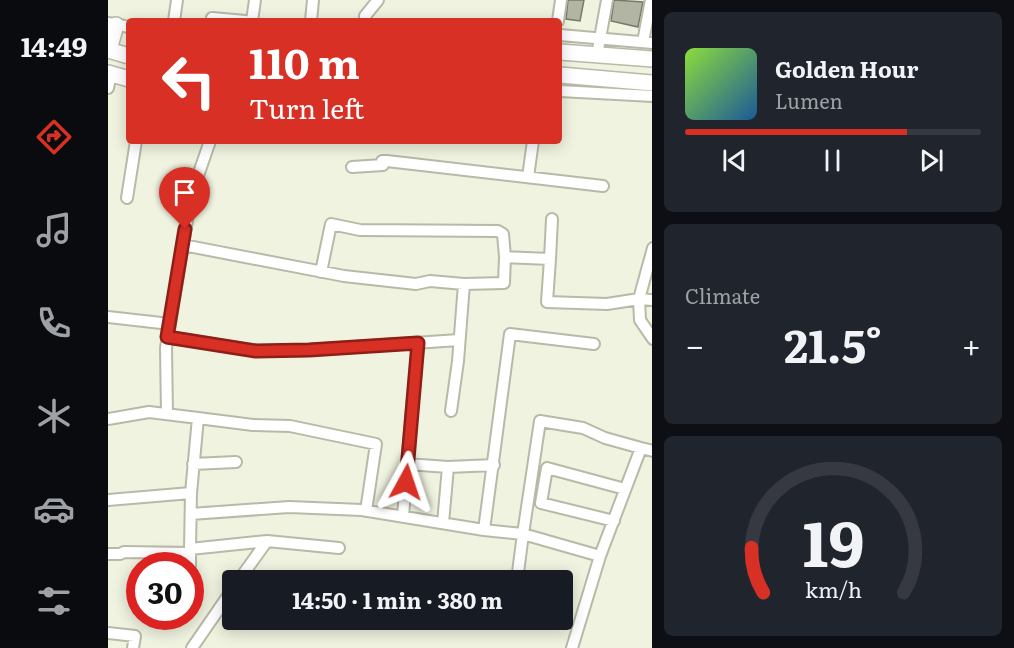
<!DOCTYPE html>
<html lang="en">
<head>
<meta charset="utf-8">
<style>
	body { margin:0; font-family:Literata,serif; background:#20242c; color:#f1f3f6; height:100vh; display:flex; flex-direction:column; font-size:22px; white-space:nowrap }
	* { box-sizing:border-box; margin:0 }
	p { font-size:20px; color:#9ea1a6 }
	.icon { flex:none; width:33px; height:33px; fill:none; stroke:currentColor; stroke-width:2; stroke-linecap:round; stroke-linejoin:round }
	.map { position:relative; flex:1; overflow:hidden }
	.drawer { display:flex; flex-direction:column; gap:12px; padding:12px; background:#0d0f14; width:362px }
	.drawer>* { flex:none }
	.guide { position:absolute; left:18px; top:18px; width:436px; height:126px; border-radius:6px; box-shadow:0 3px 15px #0003; background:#d93025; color:#fff; overflow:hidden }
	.speed { position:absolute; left:18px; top:552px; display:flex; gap:12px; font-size:30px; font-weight:700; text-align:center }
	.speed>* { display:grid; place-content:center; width:78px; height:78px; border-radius:50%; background:#171b24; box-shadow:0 3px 15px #0003; line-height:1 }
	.speed .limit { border:9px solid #d22; background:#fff; color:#111 }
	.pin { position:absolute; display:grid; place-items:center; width:51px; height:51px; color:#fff; margin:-62px -26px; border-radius:50% 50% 50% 0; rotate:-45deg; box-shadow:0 0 6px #0007 }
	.pin .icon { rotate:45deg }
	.me { position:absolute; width:66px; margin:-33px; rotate:5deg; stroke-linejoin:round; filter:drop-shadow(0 0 4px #0008) }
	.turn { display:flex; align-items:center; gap:21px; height:126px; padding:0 24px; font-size:27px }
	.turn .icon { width:78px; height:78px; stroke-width:2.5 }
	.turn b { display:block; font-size:42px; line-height:51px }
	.big { font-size:45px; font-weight:700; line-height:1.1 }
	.drawer .tile { flex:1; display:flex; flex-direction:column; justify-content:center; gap:9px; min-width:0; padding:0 21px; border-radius:9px; background:#20242c }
	.drawer .dial { align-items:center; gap:0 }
	.dial svg { height:156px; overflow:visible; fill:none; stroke:#363941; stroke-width:7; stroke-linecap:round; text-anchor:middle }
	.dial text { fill:#f1f3f6; stroke:none }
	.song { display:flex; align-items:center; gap:18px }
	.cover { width:72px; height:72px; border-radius:9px; background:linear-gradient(135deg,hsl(90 70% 55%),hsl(210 70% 35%)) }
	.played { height:6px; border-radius:3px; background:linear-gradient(90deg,#d93025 75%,#363941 75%) }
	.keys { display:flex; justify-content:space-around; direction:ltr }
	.heat { display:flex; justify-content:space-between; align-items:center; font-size:33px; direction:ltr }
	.trip { position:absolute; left:114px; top:570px; width:351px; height:60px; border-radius:6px; background:#171b24; box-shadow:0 3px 15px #0003; font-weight:700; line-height:60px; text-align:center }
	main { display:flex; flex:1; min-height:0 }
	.dock { display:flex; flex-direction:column; width:108px; justify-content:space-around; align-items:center; background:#090b0e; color:#9ea1a6 }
	.dock .icon { width:42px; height:42px }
	.dock .current { color:#d93025 }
	.dock b { font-size:27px; color:#f1f3f6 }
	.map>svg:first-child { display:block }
	.building { fill:#b2b5a3; stroke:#777a68; stroke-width:1.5 }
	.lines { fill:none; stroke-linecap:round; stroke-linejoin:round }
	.minor-casing { stroke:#b6baa7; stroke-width:14 }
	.highway-casing { stroke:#b6baa7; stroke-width:18 }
	.minor { stroke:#fff; stroke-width:10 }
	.highway { stroke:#fff; stroke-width:15 }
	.route-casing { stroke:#8d1f18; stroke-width:15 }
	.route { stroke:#d93025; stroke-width:10 }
</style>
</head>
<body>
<main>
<nav class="dock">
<b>14:49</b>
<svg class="icon current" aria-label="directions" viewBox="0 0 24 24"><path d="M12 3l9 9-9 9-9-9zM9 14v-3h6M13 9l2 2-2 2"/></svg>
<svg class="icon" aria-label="music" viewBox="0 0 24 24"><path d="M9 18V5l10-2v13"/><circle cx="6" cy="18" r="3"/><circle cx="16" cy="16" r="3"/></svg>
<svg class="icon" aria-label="phone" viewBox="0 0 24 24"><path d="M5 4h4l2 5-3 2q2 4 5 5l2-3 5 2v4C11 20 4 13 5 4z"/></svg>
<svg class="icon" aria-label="climate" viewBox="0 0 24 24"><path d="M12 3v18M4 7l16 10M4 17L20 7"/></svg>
<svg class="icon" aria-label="car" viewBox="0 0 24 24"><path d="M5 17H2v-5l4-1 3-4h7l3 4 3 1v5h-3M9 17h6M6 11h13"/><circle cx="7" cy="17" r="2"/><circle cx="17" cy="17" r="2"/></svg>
<svg class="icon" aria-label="filters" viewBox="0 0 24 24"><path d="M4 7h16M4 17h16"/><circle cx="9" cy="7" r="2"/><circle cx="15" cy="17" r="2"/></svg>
</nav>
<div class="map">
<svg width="545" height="648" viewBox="0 0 545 648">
	<rect width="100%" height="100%" fill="#eff3df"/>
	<!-- building -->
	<path class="building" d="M460,0H476L472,21L458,19Z
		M506,0L535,2L530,27L503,21Z"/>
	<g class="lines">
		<!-- minor casing -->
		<g class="minor-casing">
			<path id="minor" d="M104,18L137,21
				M66,21L69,0
				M144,21L147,0
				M203,21L205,0
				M257,21V16L270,0
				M450,21L453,0
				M0,23L21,27
				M452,35L545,43
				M535,42L543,0
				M489,55L499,0
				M0,88L3,74
				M452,91L545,96
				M244,167L275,165L274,161H279L495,186
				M420,177L425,141
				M19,198L28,141
				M75,245L236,276L308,284L322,281L356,284L350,361L343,411
				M545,248L531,299L532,320L545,339
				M442,259L439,302L499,304L531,299L545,300
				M213,272L223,224L252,230L390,231L395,234L397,257
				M356,284L396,283L397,257L442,259L444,219
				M0,317L62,324
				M59,337L148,351L201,350L351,340
				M486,344L402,334L376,530L415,534L432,421L475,428L497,438L533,448
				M59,414L58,348L83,196L102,141
				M0,419L41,412L90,418
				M85,464L128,462
				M299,464L310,343
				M340,467L386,465
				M0,500L83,493
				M83,514L181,507L254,510L376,530
				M295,517L299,464L340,467L335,523
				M506,521L433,503L439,468L517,489
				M231,548L159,541L82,549L83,493L90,418L145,425L182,426L268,444L258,511
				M82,549V566
				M0,554H12L16,552L82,553
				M131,580L159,541
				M409,580L415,534L492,556L533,448L545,451
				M0,633L27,636L25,648
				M84,648L124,590
				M464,648L492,556"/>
		</g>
		<!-- highway casing -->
		<g class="highway-casing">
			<path id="highway" d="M0,50L21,56
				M1,50L8,25
				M452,52L545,59
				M0,73L21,79
				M452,75L545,83"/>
		</g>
		<!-- minor -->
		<use href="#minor" class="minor"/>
		<!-- highway -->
		<use href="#highway" class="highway"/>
	</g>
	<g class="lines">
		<!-- route casing -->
		<g class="route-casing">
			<path id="route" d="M77,229L59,337L148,351L201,350L310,343L298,482"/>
		</g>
		<!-- route -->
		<use href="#route" class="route"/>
	</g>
</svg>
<div class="speed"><div class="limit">30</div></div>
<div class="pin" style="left:77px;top:229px;background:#d93025"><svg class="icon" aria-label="arrive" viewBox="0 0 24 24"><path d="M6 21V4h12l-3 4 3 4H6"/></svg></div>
<svg class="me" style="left:298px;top:482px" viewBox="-20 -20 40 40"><path d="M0-17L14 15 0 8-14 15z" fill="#d93025" stroke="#fff" stroke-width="4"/></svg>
<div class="trip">14:50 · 1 min · 380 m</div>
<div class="guide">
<div class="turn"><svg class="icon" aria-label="left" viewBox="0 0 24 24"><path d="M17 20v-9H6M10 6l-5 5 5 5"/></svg><div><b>110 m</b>Turn left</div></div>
</div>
</div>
<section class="drawer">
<div class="tile">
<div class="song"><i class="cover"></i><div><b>Golden Hour</b><p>Lumen</p></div></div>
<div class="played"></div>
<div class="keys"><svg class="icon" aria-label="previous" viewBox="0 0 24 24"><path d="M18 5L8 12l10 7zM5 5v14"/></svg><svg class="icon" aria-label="pause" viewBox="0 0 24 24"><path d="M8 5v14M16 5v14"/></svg><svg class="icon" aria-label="next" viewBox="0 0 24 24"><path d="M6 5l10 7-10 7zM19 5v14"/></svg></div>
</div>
<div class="tile"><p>Climate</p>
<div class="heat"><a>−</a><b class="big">21.5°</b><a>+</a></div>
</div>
<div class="tile dial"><svg viewBox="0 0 100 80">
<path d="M14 69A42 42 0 1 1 86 69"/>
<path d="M14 69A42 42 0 0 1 8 46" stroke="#d93025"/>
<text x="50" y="56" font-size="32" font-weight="700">19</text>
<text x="50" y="72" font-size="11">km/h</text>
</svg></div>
</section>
</main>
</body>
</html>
